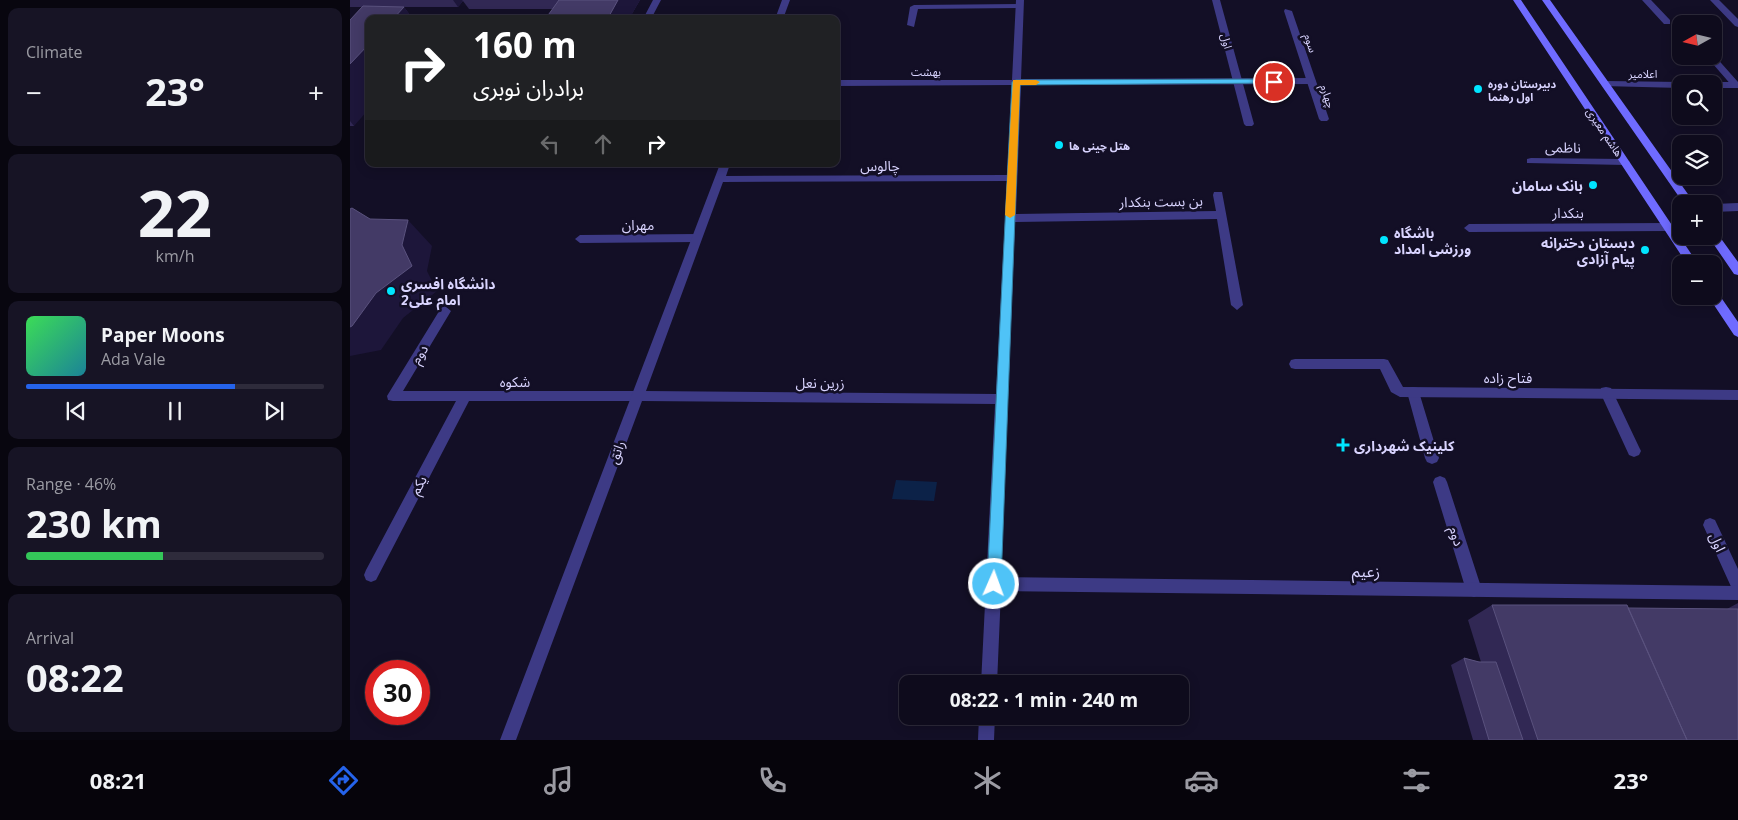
<!DOCTYPE html>
<html lang="en">
<head>
<meta charset="utf-8">
<style>
	body { margin:0; font-family:"Open Sans","Noto Sans Arabic",sans-serif; background:#171425; color:#f1f3f6; height:100vh; display:flex; flex-direction:column; font-size:19px; white-space:nowrap }
	* { box-sizing:border-box; margin:0 }
	p { font-size:16px; color:#9b9ba3 }
	.icon { flex:none; width:28px; height:28px; fill:none; stroke:currentColor; stroke-width:2; stroke-linecap:round; stroke-linejoin:round }
	.map { position:relative; flex:1; overflow:hidden }
	.side { display:flex; flex-direction:column; gap:8px; padding:8px; background:#08060f; width:350px }
	.side>* { flex:none }
	.hud { position:absolute; left:15px; top:15px; width:475px; height:152px; border-radius:10px; box-shadow:0 2px 12px #0003,0 0 0 1px #2e2b3b; background:#202124; color:#fff; overflow:hidden }
	.needle { width:32px; rotate:262deg }
	.controls { position:absolute; left:1322px; top:15px; display:grid; gap:10px }
	.controls a { display:grid; place-items:center; width:50px; height:50px; border-radius:10px; background:#0e0b1c; box-shadow:0 2px 12px #0003,0 0 0 1px #2e2b3b; font-size:25px }
	.speed { position:absolute; left:15px; top:660px; display:flex; gap:10px; font-size:25px; font-weight:700; text-align:center }
	.speed>* { display:grid; place-content:center; width:65px; height:65px; border-radius:50%; background:#0e0b1c; box-shadow:0 2px 12px #0003,0 0 0 1px #2e2b3b; line-height:1 }
	.speed .limit { border:8px solid #d22; background:#fff; color:#111 }
	.pin { position:absolute; display:grid; place-items:center; width:42px; height:42px; color:#fff; margin:-21px; border:2px solid #fff; border-radius:50%; box-shadow:0 1px 5px #0007 }
	.me { position:absolute; width:55px; margin:-28px; rotate:2deg; stroke-linejoin:round; filter:drop-shadow(0 0 4px #0008) }
	.turn { display:flex; align-items:center; gap:18px; height:105px; padding:0 25px; font-size:22px }
	.turn .icon { width:65px; height:65px; stroke-width:2.5 }
	.turn b { display:block; font-size:35px; line-height:42px }
	.lanes { display:flex; align-items:center; height:48px; padding:0 25px; background:#0003; justify-content:center; gap:25px; direction:ltr }
	.lanes .off { opacity:.35 }
	.big { font-size:38px; font-weight:700; line-height:1.1 }
	.side .tile { flex:1; display:flex; flex-direction:column; justify-content:center; gap:8px; min-width:0; padding:0 18px; border-radius:10px; background:#171425 }
	.side .dial { align-items:center; gap:0 }
	.dial b { font-size:65px; line-height:1 }
	.song { display:flex; align-items:center; gap:15px }
	.cover { width:60px; height:60px; border-radius:8px; background:linear-gradient(135deg,hsl(130 70% 55%),hsl(190 70% 35%)) }
	.played { height:5px; border-radius:2px; background:linear-gradient(90deg,#2563eb 70%,#2e2b3b 70%) }
	.keys { display:flex; justify-content:space-around; direction:ltr }
	.heat { display:flex; justify-content:space-between; align-items:center; font-size:28px; direction:ltr }
	.charge { height:8px; border-radius:4px; background:linear-gradient(90deg,#34c759 46%,#2e2b3b 0) }
	.trip { position:absolute; left:549px; top:675px; width:290px; height:50px; border-radius:10px; background:#0e0b1c; box-shadow:0 2px 12px #0003,0 0 0 1px #2e2b3b; font-weight:700; line-height:50px; text-align:center }
	.tabs { display:flex; height:80px; justify-content:space-around; align-items:center; background:#06040b; color:#9b9ba3 }
	.tabs .icon { width:35px; height:35px }
	.tabs .current { color:#2563eb }
	.tabs b { font-size:22px; color:#f1f3f6 }
	main { display:flex; flex:1; min-height:0 }
	.map>svg:first-child { display:block }
	.water { fill:#0c2248 }
	.lines { fill:none; stroke-linecap:round; stroke-linejoin:round }
	.lane { fill:#3d3a85; fill-rule:evenodd }
	.street { fill:#3d3a85; fill-rule:evenodd }
	.secondary { fill:#6f6bff; fill-rule:evenodd }
	.wall { fill:#312854 }
	.shaded-wall { fill:#1d163a }
	.building { fill:#433a66; stroke:#5a527e }
	.route { fill:#4fc3f7; stroke:#337fa1 }
	.slow { fill:#f59e0b }
	.poi-dot { fill:#00e5ff; stroke:#130f26; stroke-width:2 }
	.labels { text-anchor:middle; dominant-baseline:central; stroke-width:5; stroke-linejoin:round; paint-order:stroke }
	.far-street-label { font-size:11px; fill:#d9d4ff; stroke:#130f26 }
	.far-poi-label { font-size:11px; font-weight:bold; fill:#d9d4ff; stroke:#130f26; text-anchor:start }
	.street-label { font-size:14px; fill:#d9d4ff; stroke:#130f26 }
	.poi-label { font-size:14px; font-weight:bold; fill:#d9d4ff; stroke:#130f26; text-anchor:start }
	.near-street-label { font-size:16px; fill:#d9d4ff; stroke:#130f26 }
</style>
</head>
<body>
<main>
<section class="side">
<div class="tile"><p>Climate</p>
<div class="heat"><a>−</a><b class="big">23°</b><a>+</a></div>
</div>
<div class="tile dial"><b>22</b><p>km/h</p></div>
<div class="tile">
<div class="song"><i class="cover"></i><div><b>Paper Moons</b><p>Ada Vale</p></div></div>
<div class="played"></div>
<div class="keys"><svg class="icon" aria-label="previous" viewBox="0 0 24 24"><path d="M18 5L8 12l10 7zM5 5v14"/></svg><svg class="icon" aria-label="pause" viewBox="0 0 24 24"><path d="M8 5v14M16 5v14"/></svg><svg class="icon" aria-label="next" viewBox="0 0 24 24"><path d="M6 5l10 7-10 7zM19 5v14"/></svg></div>
</div>
<div class="tile"><p>Range · 46%</p><b class="big">230 km</b><div class="charge"></div></div>
<div class="tile"><p>Arrival</p><b class="big">08:22</b></div>
</section>
<div class="map">
<svg width="1388" height="740" viewBox="0 0 1388 740">
	<rect width="100%" height="100%" fill="#130f26"/>
	<!-- water -->
	<path class="water" d="M546,480L587,482L584,501L542,499Z"/>
	<g class="lines">
		<!-- lane -->
		<path class="lane" d="M862,0H870L904,124L902,126H896L894,124Z
			M1292,0H1301L1320,20V24H1314Z
			M669,4L673,6L672,8L568,9L564,27L557,25L560,7L564,5Z
			M935,9L942,11L979,119L977,121H971L969,119L934,11Z
			M1364,55L1388,82V87H1383L1356,56Z
			M1181,158L1275,159L1280,162L1275,165L1177,163V159Z
			M1318,223L1323,227L1318,231L1119,232L1114,228L1119,224Z
			M347,234L352,238L347,242L230,243L225,239L230,235Z
			M95,306L101,311L53,391H287L292,392L293,396L292,400L287,401H119L26,580L21,582L16,580L14,575L16,570L106,401H43L38,400L37,396L91,308Z
			M1063,387L1068,388L1069,392L1089,458L1087,462L1082,464L1077,462L1075,458L1057,392L1058,388Z
			M1256,387L1261,388L1289,447L1291,451L1289,455L1284,457L1279,455L1250,392L1251,388Z
			M1090,476L1095,478L1097,482L1132,590L1129,595L1124,597L1119,595L1116,590L1083,482L1085,478Z
			M1360,518L1365,520L1388,569V593L1383,591L1353,525L1355,520Z"/>
		<!-- street -->
		<path class="street" d="M303,0H311L301,19H293Z
			M432,0H440L433,19H425Z
			M666,0H674L671,79L961,78L966,81L961,84L671,85L666,214L866,211L863,195L864,192H872L893,305L887,310L881,305L867,219L665,222L651,577L1388,586V600L651,591L647,684H631L645,404L292,401L166,740H150L370,164H380L376,176L657,175L662,85L486,86V80H662ZM657,181L646,394L296,391L373,182Z
			M1360,0H1369L1388,19V27L1385,26Z
			M1256,81L1331,82L1335,84H1331V88L1253,86V82Z
			M1364,82H1388V88H1364V84H1360Z
			M1388,203V211L1364,212V204Z
			M945,359H1034L1038,360L1053,387L1388,390V400L1050,397L1041,392L1030,369H945L941,368L939,364L941,360Z
			M629,716H645L644,740H628Z"/>
		<!-- secondary -->
		<path class="secondary" d="M1163,0H1171L1348,264H1337Z
			M1192,0H1200L1345,204H1334Z
			M1364,232L1367,233L1388,262V275L1384,274L1358,236H1364Z
			M1364,292L1368,293L1388,322V337L1384,335L1358,296H1364Z"/>
	</g>
	<!-- wall -->
	<path class="wall" d="M0,0H290L279,19H197L203,9H119L113,1L108,7H54L63,19H19L4,126H0V20L12,7H0Z
		M1388,603V740H1123L1101,665L1114,658L1131,662L1118,620L1142,605L1278,608L1377,609Z"/>
	<!-- shaded-wall -->
	<path class="shaded-wall" d="M103,0H112L113,1L108,7Z
		M268,0H290L279,19H258V18Z
		M54,7L63,19H43Z
		M19,44V109L4,126L0,121V64Z
		M58,220L82,246L77,271L87,291L53,318L31,350L0,356V327L52,245Z"/>
	<!-- building -->
	<path class="building" d="M209,0H268L258,18H196Z
		M13,6L54,7L43,19H19V44L0,64V20Z
		M2,208L20,219L58,220L52,245L62,266L26,293L2,326L0,327V209Z
		M1142,605H1277L1337,740H1188Z
		M1278,608L1388,609V740H1337Z
		M1114,658L1129,662H1146L1173,740H1139Z"/>
	<!-- route -->
	<path class="route" d="M924,79L927,80V83L670,85L651,584L649,589L644,591L639,589L637,584L662,82L666,80Z"/>
	<!-- slow -->
	<path class="slow" d="M663,80H686L690,82L686,85H670L665,215L660,218L655,215Z"/>
	<!-- markers -->
	<g class="poi-dot">
		<circle cx="1128" cy="89" r="5"/>
		<circle cx="709" cy="145" r="5"/>
		<circle cx="1243" cy="185" r="5"/>
		<circle cx="1034" cy="240" r="5"/>
		<circle cx="1295" cy="250" r="5"/>
		<circle cx="41" cy="291" r="5"/>
		<path d="M990.5 437.5h5v5h5v5h-5v5h-5v-5h-5v-5h5z"/>
	</g>
	<g class="labels">
		<!-- far-street labels -->
		<g class="far-street-label">
			<text transform="translate(877 41) rotate(75)">اول</text>
			<text transform="translate(961 43) rotate(72)">سوم</text>
			<text x="576" y="71">بهشت</text>
			<text x="1293" y="73">اعلامیر</text>
			<text transform="translate(978 96) rotate(72)">چهارم</text>
			<text transform="translate(1255 132) rotate(56)">هاشم معیری</text>
		</g>
		<!-- far-poi labels -->
		<g class="far-poi-label">
			<text x="1138" y="83">دبیرستان دوره<tspan x="1138" dy="13">اول رهنما</tspan></text>
			<text x="719" y="145">هتل چینی ها</text>
		</g>
		<!-- street labels -->
		<g class="street-label">
			<text transform="translate(1213 147) rotate(1)">ناظمی</text>
			<text x="530" y="165">چالوس</text>
			<text transform="translate(811 201) rotate(-1)">بن بست بنکدار</text>
			<text x="1218" y="212">بنکدار</text>
			<text x="288" y="224">مهران</text>
			<text transform="translate(69 354) rotate(-58)">دوم</text>
			<text x="1158" y="377">فتاح زاده</text>
			<text x="165" y="381">شکوه</text>
			<text x="470" y="382">زرین نعل</text>
			<text transform="translate(266 452) rotate(-69)">راتق</text>
			<text transform="translate(68 485) rotate(-62)">یکم</text>
			<text transform="translate(1107 536) rotate(72)">دوم</text>
			<text transform="translate(1368 542) rotate(66)">اول</text>
		</g>
		<!-- poi labels -->
		<g class="poi-label">
			<text x="1233" y="185" text-anchor="end">بانک سامان</text>
			<text x="1044" y="232">باشگاه<tspan x="1044" dy="16">ورزشی امداد</tspan></text>
			<text x="1285" y="242" text-anchor="end">دبستان دخترانه<tspan x="1285" dy="16">پیام آزادی</tspan></text>
			<text x="51" y="283">دانشگاه افسری<tspan x="51" dy="16">امام علی2</tspan></text>
			<text x="1004" y="445">کلینیک شهرداری</text>
		</g>
		<!-- near-street labels -->
		<g class="near-street-label">
			<text transform="translate(1016 571) rotate(1)">زعیم</text>
		</g>
	</g>
</svg>
<div class="controls">
<a><svg class="needle" viewBox="-14 -14 28 28"><path d="M0-13l5 13h-10z" fill="#e53935"/><path d="M0 13l5-13h-10z" fill="#9b9ba3"/></svg></a>
<a><svg class="icon" aria-label="search" viewBox="0 0 24 24"><circle cx="10" cy="10" r="6"/><path d="M15 15l6 6"/></svg></a>
<a><svg class="icon" aria-label="layers" viewBox="0 0 24 24"><path d="M12 4l9 5-9 5-9-5zM3 14l9 5 9-5"/></svg></a>
<a>+</a>
<a>−</a>
</div>
<div class="speed"><div class="limit">30</div></div>
<div class="pin" style="left:924px;top:82px;background:#d93025"><svg class="icon" aria-label="arrive" viewBox="0 0 24 24"><path d="M6 21V4h12l-3 4 3 4H6"/></svg></div>
<svg class="me" style="left:644px;top:584px" viewBox="-20 -20 40 40"><circle r="17" fill="#4fc3f7" stroke="#fff" stroke-width="3"/><path d="M0-11L8 9 0 5-8 9z" fill="#fff"/></svg>
<div class="trip">08:22 · 1 min · 240 m</div>
<div class="hud">
<div class="turn"><svg class="icon" aria-label="right" viewBox="0 0 24 24"><path d="M7 20v-9h11M14 6l5 5-5 5"/></svg><div><b>160 m</b>برادران نوبری</div></div>
<div class="lanes"><svg class="icon off" aria-label="left" viewBox="0 0 24 24"><path d="M17 20v-9H6M10 6l-5 5 5 5"/></svg><svg class="icon off" aria-label="ahead" viewBox="0 0 24 24"><path d="M12 20V5M6 11l6-6 6 6"/></svg><svg class="icon" aria-label="right" viewBox="0 0 24 24"><path d="M7 20v-9h11M14 6l5 5-5 5"/></svg></div>
</div>
</div>
</main>
<nav class="tabs">
<b>08:21</b>
<svg class="icon current" aria-label="directions" viewBox="0 0 24 24"><path d="M12 3l9 9-9 9-9-9zM9 14v-3h6M13 9l2 2-2 2"/></svg>
<svg class="icon" aria-label="music" viewBox="0 0 24 24"><path d="M9 18V5l10-2v13"/><circle cx="6" cy="18" r="3"/><circle cx="16" cy="16" r="3"/></svg>
<svg class="icon" aria-label="phone" viewBox="0 0 24 24"><path d="M5 4h4l2 5-3 2q2 4 5 5l2-3 5 2v4C11 20 4 13 5 4z"/></svg>
<svg class="icon" aria-label="climate" viewBox="0 0 24 24"><path d="M12 3v18M4 7l16 10M4 17L20 7"/></svg>
<svg class="icon" aria-label="car" viewBox="0 0 24 24"><path d="M5 17H2v-5l4-1 3-4h7l3 4 3 1v5h-3M9 17h6M6 11h13"/><circle cx="7" cy="17" r="2"/><circle cx="17" cy="17" r="2"/></svg>
<svg class="icon" aria-label="filters" viewBox="0 0 24 24"><path d="M4 7h16M4 17h16"/><circle cx="9" cy="7" r="2"/><circle cx="15" cy="17" r="2"/></svg>
<b>23°</b>
</nav>
</body>
</html>
